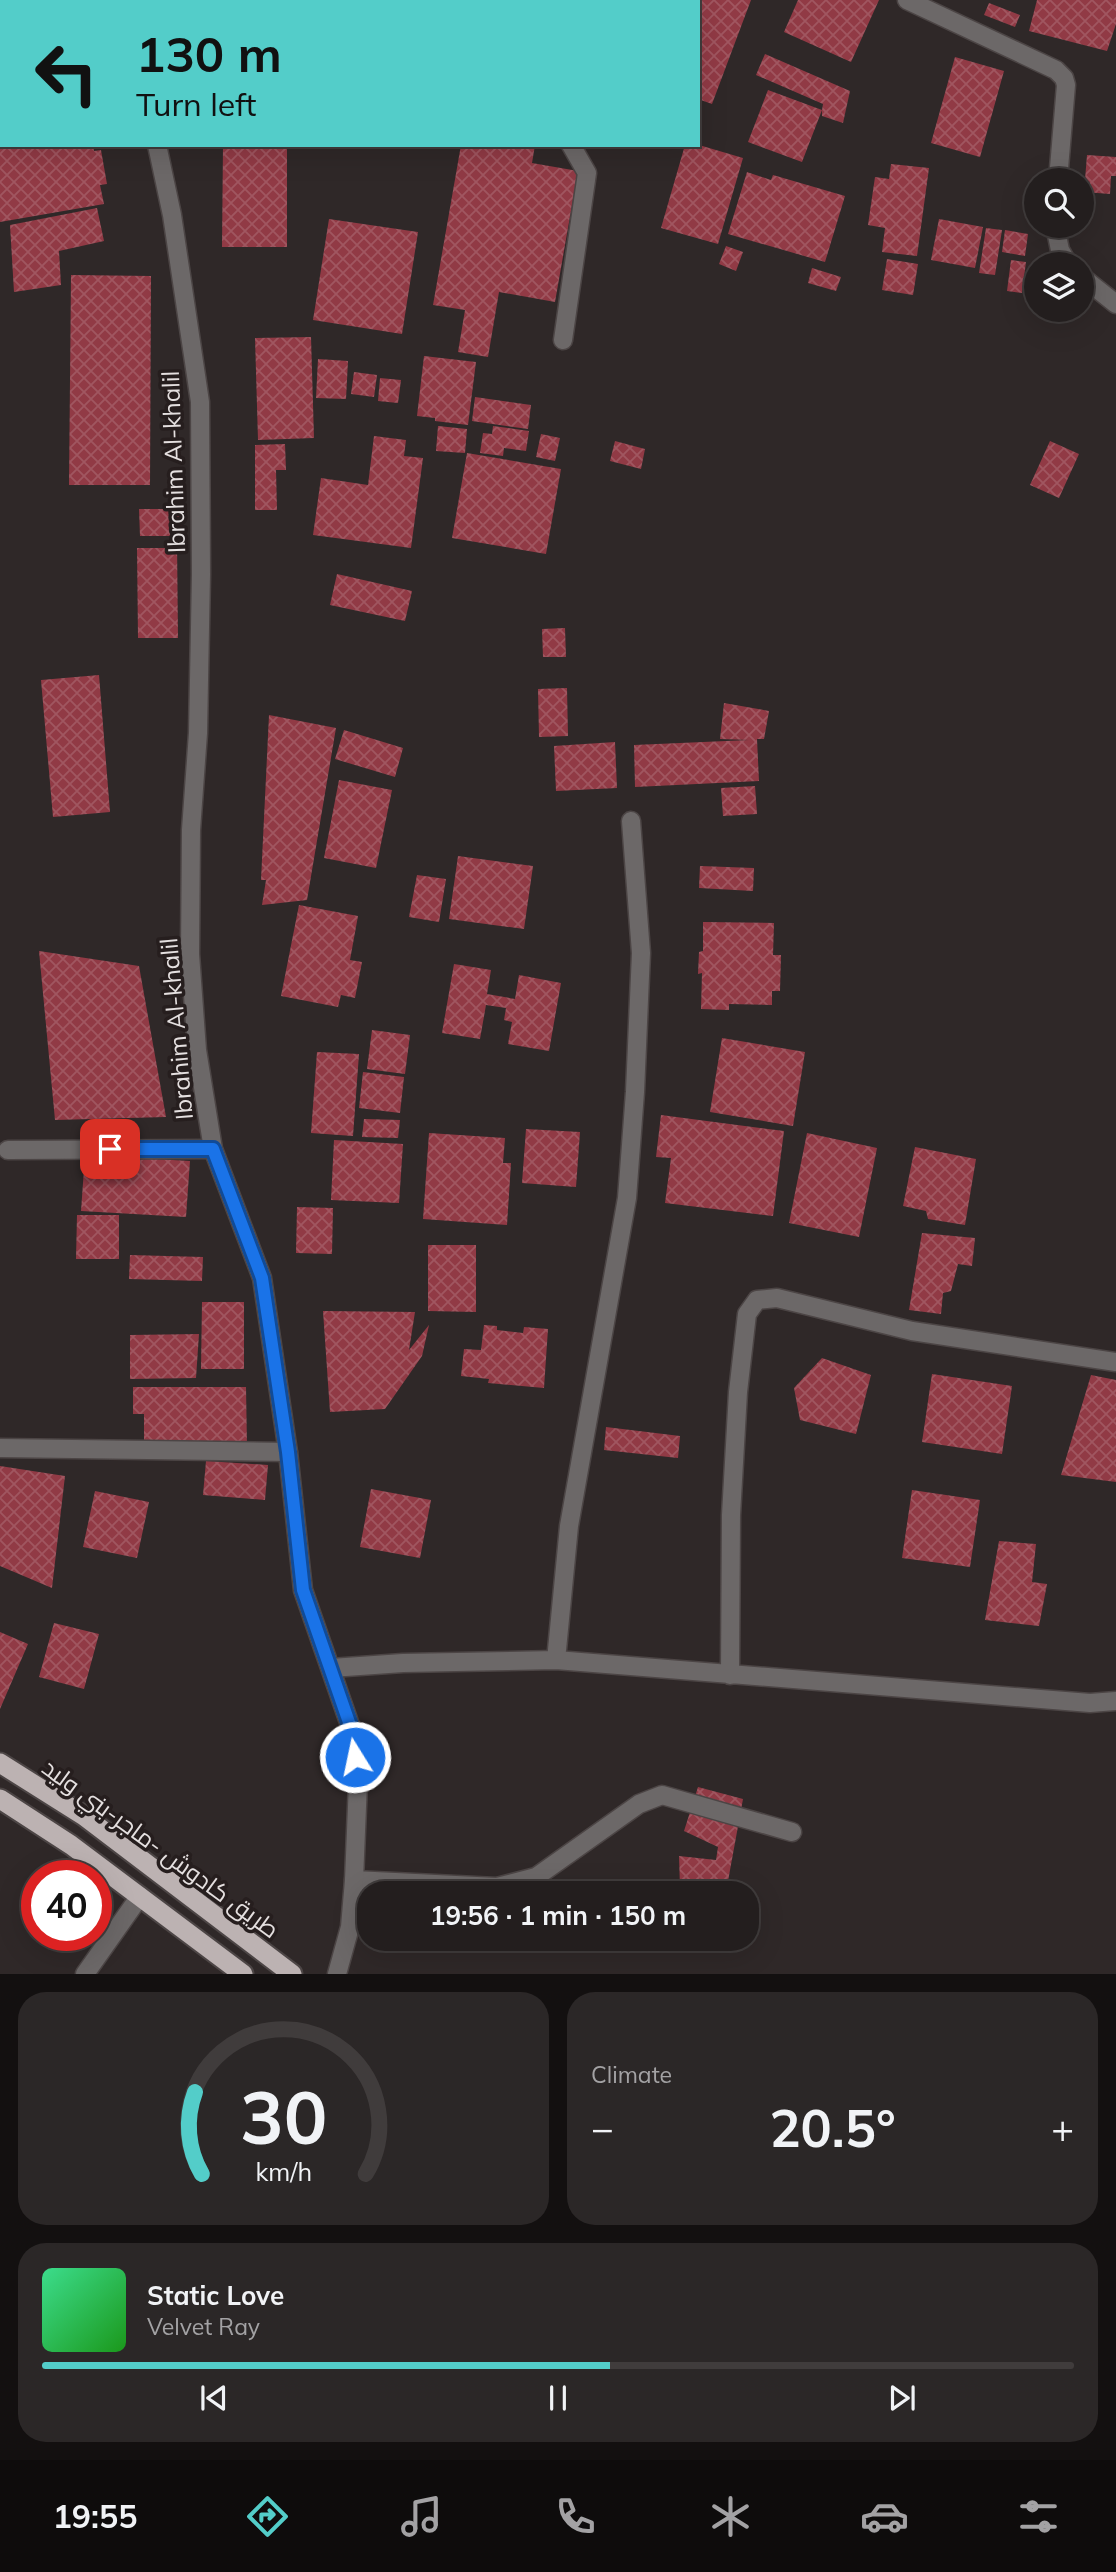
<!DOCTYPE html>
<html lang="en">
<head>
<meta charset="utf-8">
<style>
	body { margin:0; font-family:Mulish,Cairo,sans-serif; background:#2b2727; color:#f1f3f6; height:100vh; display:flex; flex-direction:column; font-size:26px; white-space:nowrap }
	* { box-sizing:border-box; margin:0 }
	p { font-size:23px; color:#a3a2a4 }
	.icon { flex:none; width:38px; height:38px; fill:none; stroke:currentColor; stroke-width:2; stroke-linecap:round; stroke-linejoin:round }
	.map { position:relative; height:1974px; overflow:hidden }
	.panel { display:flex; flex-direction:column; gap:18px; padding:18px; background:#131010; flex:1 }
	.panel>* { flex:none }
	.banner { position:absolute; left:0px; top:0px; width:700px; height:147px; box-shadow:0 7px 28px #0002,0 0 0 2px #403c3c; background:#53cdc9; color:#111; overflow:hidden }
	.buttons { position:absolute; left:1024px; top:168px; display:grid; gap:14px }
	.buttons a { display:grid; place-items:center; width:70px; height:70px; border-radius:50%; background:#231e1e; box-shadow:0 7px 28px #0002,0 0 0 2px #403c3c; font-size:35px }
	.speed { position:absolute; left:21px; top:1860px; display:flex; gap:14px; font-size:35px; font-weight:700; text-align:center }
	.speed>* { display:grid; place-content:center; width:91px; height:91px; border-radius:50%; background:#231e1e; box-shadow:0 7px 28px #0002,0 0 0 2px #403c3c; line-height:1 }
	.speed .limit { border:10px solid #d22; background:#fff; color:#111 }
	.pin { position:absolute; display:grid; place-items:center; width:60px; height:60px; color:#fff; margin:-30px; border-radius:14px; box-shadow:0 4px 10px #0006 }
	.me { position:absolute; width:77px; margin:-38px; rotate:350deg; stroke-linejoin:round; filter:drop-shadow(0 0 5px #0008) }
	.turn { display:flex; align-items:center; gap:24px; height:147px; padding:0 21px; font-size:32px }
	.turn .icon { width:91px; height:91px; stroke-width:2.5 }
	.turn b { display:block; font-size:49px; line-height:60px }
	.big { font-size:52px; font-weight:700; line-height:1.1 }
	.panel .card { flex:1; display:flex; flex-direction:column; justify-content:center; gap:10px; min-width:0; padding:0 24px; border-radius:28px; background:#2b2727 }
	.panel .dial { align-items:center; gap:0 }
	.dial svg { height:182px; overflow:visible; fill:none; stroke:#403c3c; stroke-width:7; stroke-linecap:round; text-anchor:middle }
	.dial text { fill:#f1f3f6; stroke:none }
	.song { display:flex; align-items:center; gap:21px }
	.cover { width:84px; height:84px; border-radius:10px; background:linear-gradient(135deg,hsl(150 70% 55%),hsl(120 70% 35%)) }
	.played { height:7px; border-radius:4px; background:linear-gradient(90deg,#53cdc9 55%,#403c3c 55%) }
	.keys { display:flex; justify-content:space-around; direction:ltr }
	.heat { display:flex; justify-content:space-between; align-items:center; font-size:38px; direction:ltr }
	.panel .tiles { flex:1; display:grid; gap:18px; grid-template-columns:1fr 1fr }
	.card:last-child { grid-column:span 2 }
	.trip { position:absolute; left:357px; top:1881px; width:402px; height:70px; border-radius:28px; background:#231e1e; box-shadow:0 7px 28px #0002,0 0 0 2px #403c3c; font-weight:700; line-height:70px; text-align:center }
	.tab-bar { display:flex; height:112px; justify-content:space-around; align-items:center; background:#0e0c0c; color:#a3a2a4 }
	.tab-bar .icon { width:49px; height:49px }
	.tab-bar .current { color:#53cdc9 }
	.tab-bar b { font-size:32px; color:#f1f3f6 }
	.map>svg:first-child { display:block }
	.building { fill:url(#building-cross-hatch) }
	.lines { fill:none; stroke-linecap:round; stroke-linejoin:round }
	.service-casing { stroke:#4c4545; stroke-width:21 }
	.minor-casing { stroke:#4c4545; stroke-width:21 }
	.tertiary-casing { stroke:#4c4545; stroke-width:21 }
	.trunk-casing { stroke:#4c4545; stroke-width:23 }
	.service { stroke:#6c6868; stroke-width:18 }
	.minor { stroke:#6c6868; stroke-width:18 }
	.tertiary { stroke:#6c6868; stroke-width:18 }
	.trunk { stroke:#bcb2b2; stroke-width:19 }
	.route-casing { stroke:#114b97; stroke-width:18 }
	.route { stroke:#1a73e8; stroke-width:12 }
	.labels { text-anchor:middle; dominant-baseline:central; stroke-width:7; stroke-linejoin:round; paint-order:stroke }
	.street-label { font-size:24px; fill:#e5e0e0; stroke:#261e1e }
</style>
</head>
<body>
<div class="map">
<svg width="1116" height="1974" viewBox="0 0 1116 1974">
	<defs>
		<pattern id="building-cross-hatch" width="8" height="8" patternUnits="userSpaceOnUse" patternTransform="scale(1.75)"><rect width="8" height="8" fill="#913a45"/><path d="M0 0l8 8M0 8l8-8" fill="none" stroke="#a05660"/></pattern>
	</defs>
	<rect width="100%" height="100%" fill="#2f2828"/>
	<!-- building -->
	<path class="building" d="M698,0H751L712,104L698,99Z
		M798,0H879L851,62L784,32Z
		M1037,0H1116V24L1107,51L1029,31Z
		M989,3L1020,15L1015,27L984,15Z
		M765,54L850,91L843,123L822,116V110L802,162L748,142L768,90L822,110L823,104L756,75Z
		M955,57L1004,71L980,157L931,143Z
		M0,145H93L94,151L101,150L107,184L100,185L104,204L0,222Z
		M223,145H287V247H222Z
		M461,145H535L532,163L578,171L555,302L499,292L488,357L458,352L465,310L433,305Z
		M685,145H699L743,158L718,244L661,228Z
		M1087,155L1116,157V176H1111L1110,194L1084,192Z
		M891,164L929,168L917,256L882,252L885,228L868,225L875,177L889,179Z
		M747,172L771,180L773,175L845,196L825,262L728,234Z
		M97,208L104,241L59,251L61,285L14,292L10,225Z
		M329,219L418,232L402,334L313,320Z
		M939,219L983,227L975,268L931,260Z
		M986,228L1002,230L995,275L979,273Z
		M1005,230L1028,234L1025,256L1002,252Z
		M726,246L743,252L736,271L719,264Z
		M887,259L918,264L913,295L882,290Z
		M1011,260L1026,262L1022,293L1007,291Z
		M812,268L841,277L836,291L808,283Z
		M71,275L151,276L150,485H69Z
		M311,337L314,438L258,440L255,338Z
		M424,356L476,362L468,425L435,421V418L417,416Z
		M318,359L348,361L346,399L316,398Z
		M354,372L377,375L374,397L351,394Z
		M380,378L401,380L398,403L378,401Z
		M475,397L531,405L528,429L472,421Z
		M438,426L467,429L465,453L436,451Z
		M493,426L529,431L526,451L504,448L503,456L480,453L483,433L492,434Z
		M541,434L560,438L555,461L536,457Z
		M374,436L406,440L404,456L423,458L411,548L313,535L321,478L368,485Z
		M615,441L645,449L641,469L610,461Z
		M1050,441L1079,454L1059,498L1030,485Z
		M285,444L286,470H276L277,510H255V445Z
		M467,453L561,469L546,554L452,538Z
		M139,509H182V536H140Z
		M169,542H177L178,638H138L137,548H169Z
		M337,574L412,591L405,621L330,605Z
		M565,628L566,657H543L542,629Z
		M99,675L110,812L53,817L41,680Z
		M567,688L568,736L539,737L538,689Z
		M724,703L769,711L764,739H757L759,781L635,787L634,745L749,740L720,739Z
		M269,715L336,728L307,900L262,905L266,880H261Z
		M344,730L403,748L395,777L335,759Z
		M615,742L617,788L556,791L554,746Z
		M339,780L392,790L376,868L324,858Z
		M755,786L757,814L723,816L721,788Z
		M458,856L533,866L524,929L449,919Z
		M700,866L754,868L753,891L699,888Z
		M417,875L446,879L439,922L409,917Z
		M299,905L358,916L350,960L362,962L355,998L341,995L338,1007L281,996Z
		M703,922L774,923L773,955H781L780,991H772V1005L729,1004V1010L701,1009L702,973L698,974L699,952L703,951Z
		M39,951L139,966L166,1117L55,1120Z
		M454,964L491,970L487,994L515,999L519,975L561,983L549,1051L508,1044L512,1022L504,1020L506,1008L486,1005L480,1039L442,1033Z
		M372,1030L410,1035L405,1074L367,1069Z
		M722,1038L805,1052L793,1126L710,1112Z
		M317,1052L359,1054L353,1136L311,1133Z
		M363,1072L404,1077L400,1113L359,1108Z
		M661,1115L784,1131L773,1216L665,1203L671,1158L656,1157Z
		M364,1119L400,1120L398,1138L362,1137Z
		M526,1129L580,1132L576,1187L522,1183Z
		M429,1133L505,1138L503,1163H511L507,1225L423,1219Z
		M807,1133L877,1148L859,1237L789,1223Z
		M334,1140L403,1144L399,1203L331,1200Z
		M915,1147L976,1159L965,1225L928,1219L926,1211L903,1206Z
		M85,1155L190,1161L186,1217L81,1211Z
		M297,1207L333,1208L332,1254L296,1253Z
		M77,1215H119V1259H76Z
		M922,1233L975,1238L972,1266L958,1264L951,1291L943,1293L941,1314L909,1310Z
		M428,1245H476V1312L428,1311Z
		M130,1255L203,1257L202,1281L129,1279Z
		M202,1302H244V1369H201Z
		M323,1311L415,1312L409,1350L429,1325L422,1356L385,1409L330,1412Z
		M484,1325L497,1326V1330L523,1333L524,1327L548,1329L544,1388L488,1383L489,1379L461,1376L464,1349L481,1350Z
		M199,1334L196,1378L130,1379V1335Z
		M822,1358L871,1375L856,1434L800,1420L794,1388Z
		M932,1374L1012,1386L1002,1454L922,1442Z
		M1091,1375L1116,1380V1482L1061,1475Z
		M133,1387H246L247,1447L144,1449V1414H133Z
		M606,1427L680,1436L678,1458L604,1450Z
		M206,1461L268,1465L265,1500L203,1495Z
		M0,1466L65,1476L52,1588L0,1566Z
		M371,1489L431,1500L420,1558L360,1547Z
		M912,1490L980,1500L970,1567L902,1558Z
		M95,1491L149,1502L137,1558L83,1547Z
		M999,1541L1036,1544L1032,1582L1047,1584L1039,1626L985,1620Z
		M54,1623L99,1634L84,1689L39,1677Z
		M0,1632L28,1644L0,1709Z
		M698,1787L743,1799L726,1892L680,1889L679,1856L716,1860L718,1847L684,1831Z"/>
	<g class="lines">
		<!-- service casing -->
		<g class="service-casing">
			<path id="service" d="M354,1880L497,1887L536,1877L639,1804L662,1795L792,1832
				M85,1974L140,1896"/>
		</g>
		<!-- minor casing -->
		<g class="minor-casing">
			<path id="minor" d="M907,0L1056,70L1064,78L1066,85L1058,180
				M494,2L495,0
				M1055,226L1060,250L1068,264
				M1082,277L1116,304
				M563,340L587,173L571,145
				M8,1150L213,1149
				M0,1448L288,1452
				M556,1660L569,1526L627,1198L635,1092L641,953L631,821
				M331,1668L403,1663L556,1660L1090,1703L1116,1701
				M730,1675L731,1515L738,1392L747,1314L757,1300L777,1298L912,1331L1116,1362"/>
		</g>
		<!-- tertiary casing -->
		<g class="tertiary-casing">
			<path id="tertiary" d="M125,0V2
				M157,145L172,215L200,402L201,574L198,733L191,830L190,954L197,1050L213,1149L262,1278L288,1452L303,1590L352,1731L358,1782L354,1880L350,1927L337,1974"/>
		</g>
		<!-- trunk casing -->
		<g class="trunk-casing">
			<path id="trunk" d="M0,1763L84,1816L292,1974
				M0,1799L71,1845L243,1974"/>
		</g>
		<!-- service -->
		<use href="#service" class="service"/>
		<!-- minor -->
		<use href="#minor" class="minor"/>
		<!-- tertiary -->
		<use href="#tertiary" class="tertiary"/>
		<!-- trunk -->
		<use href="#trunk" class="trunk"/>
	</g>
	<g class="lines">
		<!-- route casing -->
		<g class="route-casing">
			<path id="route" d="M110,1149H213L262,1278L288,1452L303,1590L352,1731L355,1757"/>
		</g>
		<!-- route -->
		<use href="#route" class="route"/>
	</g>
	<g class="labels">
		<!-- street labels -->
		<g class="street-label">
			<text transform="translate(173 462) rotate(-92)">Ibrahim Al-khalil</text>
			<text transform="translate(176 1029) rotate(-95)">Ibrahim Al-khalil</text>
			<text transform="translate(161 1848) rotate(36)">طريق كادوش -ماجر-بني وليد</text>
		</g>
	</g>
</svg>
<div class="buttons">
<a><svg class="icon" aria-label="search" viewBox="0 0 24 24"><circle cx="10" cy="10" r="6"/><path d="M15 15l6 6"/></svg></a>
<a><svg class="icon" aria-label="layers" viewBox="0 0 24 24"><path d="M12 4l9 5-9 5-9-5zM3 14l9 5 9-5"/></svg></a>
</div>
<div class="speed"><div class="limit">40</div></div>
<div class="pin" style="left:110px;top:1149px;background:#d93025"><svg class="icon" aria-label="arrive" viewBox="0 0 24 24"><path d="M6 21V4h12l-3 4 3 4H6"/></svg></div>
<svg class="me" style="left:355px;top:1757px" viewBox="-20 -20 40 40"><circle r="17" fill="#1a73e8" stroke="#fff" stroke-width="3"/><path d="M0-11L8 9 0 5-8 9z" fill="#fff"/></svg>
<div class="trip">19:56 · 1 min · 150 m</div>
<div class="banner">
<div class="turn"><svg class="icon" aria-label="left" viewBox="0 0 24 24"><path d="M17 20v-9H6M10 6l-5 5 5 5"/></svg><div><b>130 m</b>Turn left</div></div>
</div>
</div>
<section class="panel">
<div class="tiles">
<div class="card dial"><svg viewBox="0 0 100 80">
<path d="M14 69A42 42 0 1 1 86 69"/>
<path d="M14 69A42 42 0 0 1 11 33" stroke="#53cdc9"/>
<text x="50" y="56" font-size="32" font-weight="700">30</text>
<text x="50" y="72" font-size="11">km/h</text>
</svg></div>
<div class="card"><p>Climate</p>
<div class="heat"><a>−</a><b class="big">20.5°</b><a>+</a></div>
</div>
<div class="card">
<div class="song"><i class="cover"></i><div><b>Static Love</b><p>Velvet Ray</p></div></div>
<div class="played"></div>
<div class="keys"><svg class="icon" aria-label="previous" viewBox="0 0 24 24"><path d="M18 5L8 12l10 7zM5 5v14"/></svg><svg class="icon" aria-label="pause" viewBox="0 0 24 24"><path d="M8 5v14M16 5v14"/></svg><svg class="icon" aria-label="next" viewBox="0 0 24 24"><path d="M6 5l10 7-10 7zM19 5v14"/></svg></div>
</div>
</div>
</section>
<nav class="tab-bar">
<b>19:55</b>
<svg class="icon current" aria-label="directions" viewBox="0 0 24 24"><path d="M12 3l9 9-9 9-9-9zM9 14v-3h6M13 9l2 2-2 2"/></svg>
<svg class="icon" aria-label="music" viewBox="0 0 24 24"><path d="M9 18V5l10-2v13"/><circle cx="6" cy="18" r="3"/><circle cx="16" cy="16" r="3"/></svg>
<svg class="icon" aria-label="phone" viewBox="0 0 24 24"><path d="M5 4h4l2 5-3 2q2 4 5 5l2-3 5 2v4C11 20 4 13 5 4z"/></svg>
<svg class="icon" aria-label="climate" viewBox="0 0 24 24"><path d="M12 3v18M4 7l16 10M4 17L20 7"/></svg>
<svg class="icon" aria-label="car" viewBox="0 0 24 24"><path d="M5 17H2v-5l4-1 3-4h7l3 4 3 1v5h-3M9 17h6M6 11h13"/><circle cx="7" cy="17" r="2"/><circle cx="17" cy="17" r="2"/></svg>
<svg class="icon" aria-label="filters" viewBox="0 0 24 24"><path d="M4 7h16M4 17h16"/><circle cx="9" cy="7" r="2"/><circle cx="15" cy="17" r="2"/></svg>
</nav>
</body>
</html>
